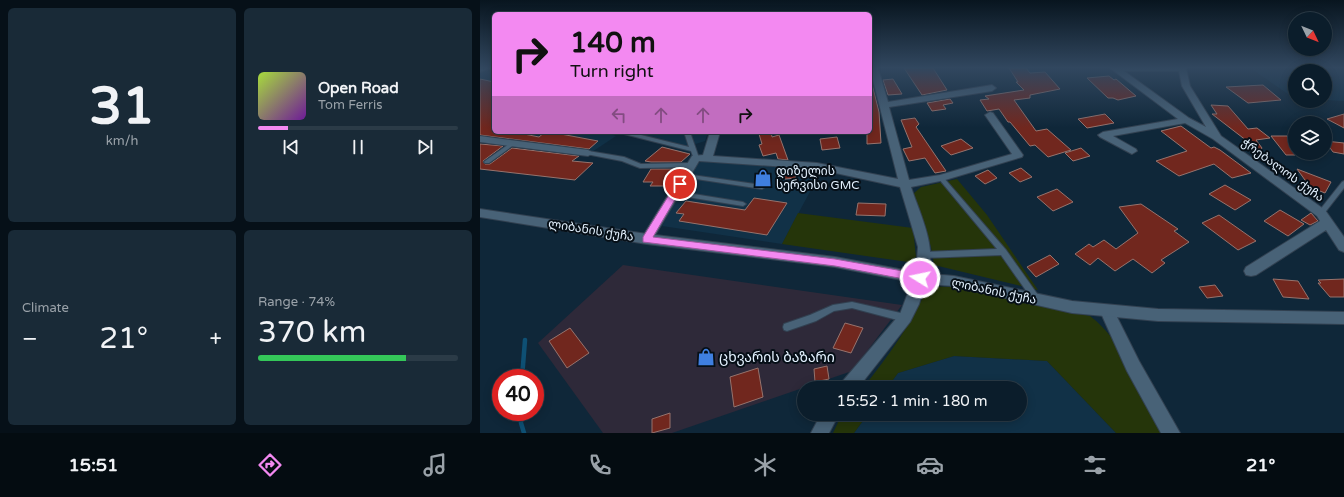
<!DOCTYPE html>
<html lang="en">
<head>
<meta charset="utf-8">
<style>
	body { margin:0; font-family:"Varela Round","Noto Sans Georgian",sans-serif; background:#192a37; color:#f1f3f6; height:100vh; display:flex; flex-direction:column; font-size:15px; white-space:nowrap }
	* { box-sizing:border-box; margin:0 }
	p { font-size:13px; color:#9aa2a9 }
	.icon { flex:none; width:22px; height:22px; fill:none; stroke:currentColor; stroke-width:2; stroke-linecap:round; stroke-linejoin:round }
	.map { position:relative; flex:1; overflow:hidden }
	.sheet { display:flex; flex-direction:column; gap:8px; padding:8px; background:#061018; width:480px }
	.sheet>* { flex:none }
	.hud { position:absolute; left:12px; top:12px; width:380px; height:122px; border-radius:6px; box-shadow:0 2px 10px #0003,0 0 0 1px #2b3b47; background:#f389f1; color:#111; overflow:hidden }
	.needle { width:26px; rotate:133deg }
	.controls { position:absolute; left:808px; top:12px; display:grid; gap:8px }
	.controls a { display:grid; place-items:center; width:44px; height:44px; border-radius:50%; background:#0b1d2b; box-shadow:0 2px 10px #0003,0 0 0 1px #2b3b47; font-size:20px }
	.speed { position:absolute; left:12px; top:369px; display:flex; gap:8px; font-size:20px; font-weight:700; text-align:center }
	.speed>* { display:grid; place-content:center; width:52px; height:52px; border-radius:50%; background:#0b1d2b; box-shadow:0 2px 10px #0003,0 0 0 1px #2b3b47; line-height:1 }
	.speed .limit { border:6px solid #d22; background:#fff; color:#111 }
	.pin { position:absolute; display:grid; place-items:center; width:34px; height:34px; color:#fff; margin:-17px; border:2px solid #fff; border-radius:50%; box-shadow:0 1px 4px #0007 }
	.me { position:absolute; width:44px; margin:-22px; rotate:280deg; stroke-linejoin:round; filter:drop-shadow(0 0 3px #0008) }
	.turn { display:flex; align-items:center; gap:14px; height:84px; padding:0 12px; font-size:18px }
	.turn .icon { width:52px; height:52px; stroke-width:2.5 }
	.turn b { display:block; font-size:28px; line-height:34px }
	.lanes { display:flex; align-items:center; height:38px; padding:0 12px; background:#0003; justify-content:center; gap:20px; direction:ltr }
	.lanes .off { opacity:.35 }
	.big { font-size:30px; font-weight:600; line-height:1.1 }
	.sheet .tile { flex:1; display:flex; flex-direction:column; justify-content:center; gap:6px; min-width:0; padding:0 14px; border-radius:6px; background:#192a37 }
	.sheet .dial { align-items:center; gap:0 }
	.dial b { font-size:52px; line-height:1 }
	.song { display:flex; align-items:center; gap:12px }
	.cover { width:48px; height:48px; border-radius:6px; background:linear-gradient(135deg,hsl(80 70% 55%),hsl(280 70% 35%)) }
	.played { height:4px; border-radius:2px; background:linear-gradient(90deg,#f389f1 15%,#2b3b47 15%) }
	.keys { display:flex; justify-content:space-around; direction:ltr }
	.heat { display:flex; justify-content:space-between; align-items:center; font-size:22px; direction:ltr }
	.charge { height:6px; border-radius:3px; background:linear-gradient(90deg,#34c759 74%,#2b3b47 0) }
	.sheet .tiles { flex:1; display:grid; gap:8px; grid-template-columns:repeat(2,1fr) }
	.trip { position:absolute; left:317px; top:381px; width:230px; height:40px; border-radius:20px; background:#0b1d2b; box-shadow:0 2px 10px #0003,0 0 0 1px #2b3b47; font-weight:600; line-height:40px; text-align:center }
	.tabs { display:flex; height:64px; justify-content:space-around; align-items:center; background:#040c11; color:#9aa2a9 }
	.tabs .icon { width:28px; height:28px }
	.tabs .selected { color:#f389f1 }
	.tabs b { font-size:18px; color:#f1f3f6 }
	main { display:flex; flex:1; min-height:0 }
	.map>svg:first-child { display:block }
	.commercial { fill:#2e2939 }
	.built { fill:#113147 }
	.green { fill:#25350a }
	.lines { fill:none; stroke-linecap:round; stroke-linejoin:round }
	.stream { stroke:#0e5074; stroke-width:4.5 }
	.building { fill:#71271e; stroke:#96736d }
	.lane-casing { stroke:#324151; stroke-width:2 }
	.street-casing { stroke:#324151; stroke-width:2 }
	.secondary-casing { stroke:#324151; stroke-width:2 }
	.lane { fill:#486277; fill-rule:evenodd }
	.street { fill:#486277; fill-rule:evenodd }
	.secondary { fill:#486277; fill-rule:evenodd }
	.route { fill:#f389f1; stroke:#9e599d }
	.labels { text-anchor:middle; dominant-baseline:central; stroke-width:4; stroke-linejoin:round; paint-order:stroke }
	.street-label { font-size:12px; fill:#e4f2ff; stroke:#060f17 }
	.poi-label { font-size:12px; fill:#e4f2ff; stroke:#060f17; text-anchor:start }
	.near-poi-label { font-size:14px; fill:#e4f2ff; stroke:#060f17; text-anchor:start }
</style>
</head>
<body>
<main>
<section class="sheet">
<div class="tiles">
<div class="tile dial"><b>31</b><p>km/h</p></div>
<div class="tile">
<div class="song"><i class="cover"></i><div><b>Open Road</b><p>Tom Ferris</p></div></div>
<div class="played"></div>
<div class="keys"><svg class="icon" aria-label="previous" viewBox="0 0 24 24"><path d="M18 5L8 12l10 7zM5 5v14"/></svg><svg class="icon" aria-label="pause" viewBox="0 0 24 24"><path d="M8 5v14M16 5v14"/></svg><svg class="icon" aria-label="next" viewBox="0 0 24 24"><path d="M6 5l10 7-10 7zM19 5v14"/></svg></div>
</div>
<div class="tile"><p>Climate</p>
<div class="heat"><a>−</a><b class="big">21°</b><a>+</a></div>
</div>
<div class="tile"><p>Range · 74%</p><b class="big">370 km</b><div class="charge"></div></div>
</div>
</section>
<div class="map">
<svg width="864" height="433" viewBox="0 0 864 433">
	<rect width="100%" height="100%" fill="#0f2739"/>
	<!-- commercial -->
	<path class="commercial" d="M143,265L422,305L372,371L192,433H123L58,343Z"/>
	<!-- built -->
	<path class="built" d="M0,68H14V132H122L136,136L112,152L0,136Z
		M770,68H864V101L845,100V71H815V96H811Z
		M152,132H228L225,141L206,147Z
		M224,161L325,168L341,171L302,244L182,226L216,164Z
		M474,356L567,361L636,433H374L388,414H540V388H407L418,373Z"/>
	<!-- green -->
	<path class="green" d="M477,179L507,215L558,290L454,265L451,247L433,194L441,187Z
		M318,213L433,228L436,257L428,262L302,244Z
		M448,286L471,287L610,316C644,341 663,395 681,433H636L567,361L474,356L418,373L407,388H383C408,356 432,324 448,286Z
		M362,414H388L374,433H353Z"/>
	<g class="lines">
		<!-- stream -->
		<path class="stream" d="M42,378L45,340
			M41,412V423L44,433"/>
	</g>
	<!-- building -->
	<path class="building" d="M424,68H453L467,90L442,95Z
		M529,68H546L550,73L565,72L580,89L550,95V98L534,100L556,131L567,129L591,150L568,157L555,145L550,146L530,122H528L519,109L507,111L500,100L509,99L505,96L544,90L536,82H538Z
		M629,76L634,80L636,79L656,96L638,100L633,98H628L607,78Z
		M0,79L14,82V132H34L59,137L65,132H70L118,141L109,149L0,135Z
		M413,79L422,94L408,95L403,80Z
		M390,84H392L399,112L401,143L387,144V133H390Z
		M783,85L801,100L768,103L746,87Z
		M470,99L473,103L463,105L466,109L452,111L447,103Z
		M731,105L748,106L768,129L777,128L790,138L776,140L782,148L780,151L732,114H737Z
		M625,114L634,123L607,128L598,119Z
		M864,114V128L847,119Z
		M435,118L439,124L436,127L466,171L455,173L445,158L429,161L423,149L432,147L421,120Z
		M701,126L731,148L734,147L740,150L771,173L752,178L734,164L699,176L676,161L707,151L681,131Z
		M291,132L292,137L299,135L308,160L298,159L296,153L283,156L279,145L282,144L279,134Z
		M791,136H807L815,146V155H806Z
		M357,137L360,148L342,150L340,139Z
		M481,139L493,148L471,155L461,146Z
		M845,141L864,143V154L853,152Z
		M0,144L23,146L3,161L5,164H10L32,148L99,156L92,161L113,163L95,180L0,169Z
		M182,147L210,154L201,162H171L165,161Z
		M601,148L610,156L593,161L585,153Z
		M302,168L312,169L316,178L305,179Z
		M541,168L552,177L540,182L529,173Z
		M171,169H195L185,186H170L173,182H163Z
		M817,169L851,182L845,193L830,187Z
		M508,170L517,178L505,184L495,176Z
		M745,185L771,200L755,210L729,194Z
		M577,189L593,202L573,211L557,197Z
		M274,198L307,203L287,235L199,221L204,214L196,213L206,201L265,210Z
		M378,203L406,204L405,216L376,215Z
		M661,204L698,229L694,231L709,242L681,260L685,263L672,273L653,259L635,271L618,258L610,265L595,254L609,244L613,247L624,240L636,249L658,233L639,207Z
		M800,210L824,224L808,236L784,221Z
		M831,213L838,221L830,225L821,220Z
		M739,215L776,241L758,250L722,223Z
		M570,255L579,264L556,277L547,267Z
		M793,279L818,281L829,299L803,297Z
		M864,279V297H850L838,283H841L838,280Z
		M735,285L743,296L727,298L719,287Z
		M365,323L383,328L371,353L353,348Z
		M90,328L109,353L87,368L69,341Z
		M347,366L349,379L335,382L334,369Z
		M278,368L283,397L254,407L250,377Z
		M190,413V428L172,433V419Z"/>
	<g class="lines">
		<!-- lane casing -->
		<g class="lane-casing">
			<path id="lane" d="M6,68H11L0,72V69Z
				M139,132H149L209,147L204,132H210L219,158L218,159H214L211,151L140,133Z
				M33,141L36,143L35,144L9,163H5L4,162L5,161Z
				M108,151L144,157L161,164L212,163L215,165L212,167L160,168L142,161L106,154L105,153Z
				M205,174L282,185L285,187L282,189L203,177L202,176L203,175Z
				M461,176L463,177L526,250L560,298L561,300L560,302L557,303L554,302L521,255L444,258L441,257L440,255L441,253L444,252L517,249L459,179L458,178L459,177Z
				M864,181V188L843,215H839L838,213L839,211L862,182Z
				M193,191H195L263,202L266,204L263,206L195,195H193L192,193Z
				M372,302L425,314L428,315L429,318L428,321L425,322L372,308L354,311L336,321L307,331L304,330L303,327L304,324L330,315L353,305Z"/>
		</g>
		<!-- street casing -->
		<g class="street-casing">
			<path id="street" d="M390,68H398L408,102L512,85L516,88L512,91L409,107L429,180L460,175L532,154L505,115L510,112L513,113L543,155L542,157L465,180L431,187C440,215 460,252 445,282L440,283L435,282L433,278L437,259L438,247L420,187L337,169L219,161L171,242H163L161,239L163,236L212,156L223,155L230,132H240L233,156L337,163L418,179Z
				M630,68H706L710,86L741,136L845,210L864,237V252L859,250L846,230L776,275L771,276L766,275L764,271L766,267L840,221L837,216L733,139L705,123L633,136L656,149L657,151L652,154L620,137L618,135L623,132L698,119ZM644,71H699L702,86L726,127L709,118Z
				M0,136L108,150L113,153L108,156L0,142Z
				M627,305L632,307L659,361L700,433H681L647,371L620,311L622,307Z"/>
		</g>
		<!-- secondary casing -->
		<g class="secondary-casing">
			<path id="secondary" d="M0,209L167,234L355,257L440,273L474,276L592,301L678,309L864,312V324L678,321L592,313L474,286L445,284L439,304L430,322L378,388H360L362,382L420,314L432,282L355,267L167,244L0,217Z
				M341,414H359L349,433H331Z"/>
		</g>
		<!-- lane -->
		<use href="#lane" class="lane"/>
		<!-- street -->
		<use href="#street" class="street"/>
		<!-- secondary -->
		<use href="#secondary" class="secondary"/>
	</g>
	<!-- sky -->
	<linearGradient id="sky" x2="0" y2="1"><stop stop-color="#08151f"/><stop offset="0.53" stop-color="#31475f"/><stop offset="1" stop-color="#31475f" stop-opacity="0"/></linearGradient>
	<rect width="864" height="128" fill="url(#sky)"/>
	<!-- route -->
	<path class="route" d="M197,182H200L204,184L173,237L355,259L440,274L445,278L440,282L355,266L163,242V237Z"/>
	<!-- icons -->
	<defs>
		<g id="shop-bare" transform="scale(1.38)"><path d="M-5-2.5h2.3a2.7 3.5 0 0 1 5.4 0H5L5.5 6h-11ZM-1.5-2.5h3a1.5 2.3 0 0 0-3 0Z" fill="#3f7fe0" stroke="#060f17" stroke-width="2.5" paint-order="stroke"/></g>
	</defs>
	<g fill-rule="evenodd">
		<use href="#shop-bare" x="283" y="178"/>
		<use href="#shop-bare" x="226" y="357"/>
	</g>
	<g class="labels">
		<!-- street labels -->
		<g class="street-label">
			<text transform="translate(803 170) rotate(36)">ჭრებალოს ქუჩა</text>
			<text transform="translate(111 230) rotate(9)">ლიბანის ქუჩა</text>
			<text transform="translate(514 291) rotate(12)">ლიბანის ქუჩა</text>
		</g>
		<!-- poi labels -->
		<g class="poi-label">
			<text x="296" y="171">დიზელის<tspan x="296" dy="14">სერვისი GMC</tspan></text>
		</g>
		<!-- near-poi labels -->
		<g class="near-poi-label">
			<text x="239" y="357">ცხვარის ბაზარი</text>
		</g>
	</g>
</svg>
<div class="controls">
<a><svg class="needle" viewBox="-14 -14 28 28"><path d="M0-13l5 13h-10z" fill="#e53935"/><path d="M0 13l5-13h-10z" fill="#9aa2a9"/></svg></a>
<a><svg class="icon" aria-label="search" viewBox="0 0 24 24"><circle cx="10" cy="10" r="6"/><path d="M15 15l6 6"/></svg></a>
<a><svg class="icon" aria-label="layers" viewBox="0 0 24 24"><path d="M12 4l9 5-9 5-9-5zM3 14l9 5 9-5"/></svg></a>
</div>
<div class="speed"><div class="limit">40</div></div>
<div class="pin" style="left:200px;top:184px;background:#d93025"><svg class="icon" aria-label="arrive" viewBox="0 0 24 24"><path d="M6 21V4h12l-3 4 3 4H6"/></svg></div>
<svg class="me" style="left:440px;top:278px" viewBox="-20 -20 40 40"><circle r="17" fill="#f389f1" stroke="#fff" stroke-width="3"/><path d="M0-11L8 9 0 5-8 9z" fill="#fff"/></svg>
<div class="trip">15:52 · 1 min · 180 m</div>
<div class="hud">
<div class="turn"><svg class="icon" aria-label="right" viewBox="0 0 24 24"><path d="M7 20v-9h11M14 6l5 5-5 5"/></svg><div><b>140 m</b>Turn right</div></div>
<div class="lanes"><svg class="icon off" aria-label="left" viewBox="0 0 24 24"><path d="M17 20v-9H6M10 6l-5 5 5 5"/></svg><svg class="icon off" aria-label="ahead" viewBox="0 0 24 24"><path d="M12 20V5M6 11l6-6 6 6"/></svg><svg class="icon off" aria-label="ahead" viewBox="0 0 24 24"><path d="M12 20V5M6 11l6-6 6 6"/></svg><svg class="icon" aria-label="right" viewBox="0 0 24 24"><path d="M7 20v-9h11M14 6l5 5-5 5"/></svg></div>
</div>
</div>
</main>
<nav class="tabs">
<b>15:51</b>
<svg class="icon selected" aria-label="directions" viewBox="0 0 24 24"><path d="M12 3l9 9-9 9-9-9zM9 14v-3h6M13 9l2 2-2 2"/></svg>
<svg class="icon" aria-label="music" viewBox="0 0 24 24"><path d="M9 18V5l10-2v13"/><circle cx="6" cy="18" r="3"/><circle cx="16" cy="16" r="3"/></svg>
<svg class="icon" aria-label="phone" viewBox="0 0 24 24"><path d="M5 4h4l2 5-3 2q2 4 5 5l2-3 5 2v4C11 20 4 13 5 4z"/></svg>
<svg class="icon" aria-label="climate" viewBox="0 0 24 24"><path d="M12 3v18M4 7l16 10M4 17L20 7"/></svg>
<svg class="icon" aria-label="car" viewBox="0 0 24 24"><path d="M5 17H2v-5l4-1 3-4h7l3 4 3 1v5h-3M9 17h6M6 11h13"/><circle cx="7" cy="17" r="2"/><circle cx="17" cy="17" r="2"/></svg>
<svg class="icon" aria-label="filters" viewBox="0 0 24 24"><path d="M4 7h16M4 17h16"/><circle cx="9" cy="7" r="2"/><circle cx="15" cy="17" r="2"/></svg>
<b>21°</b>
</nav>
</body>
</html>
